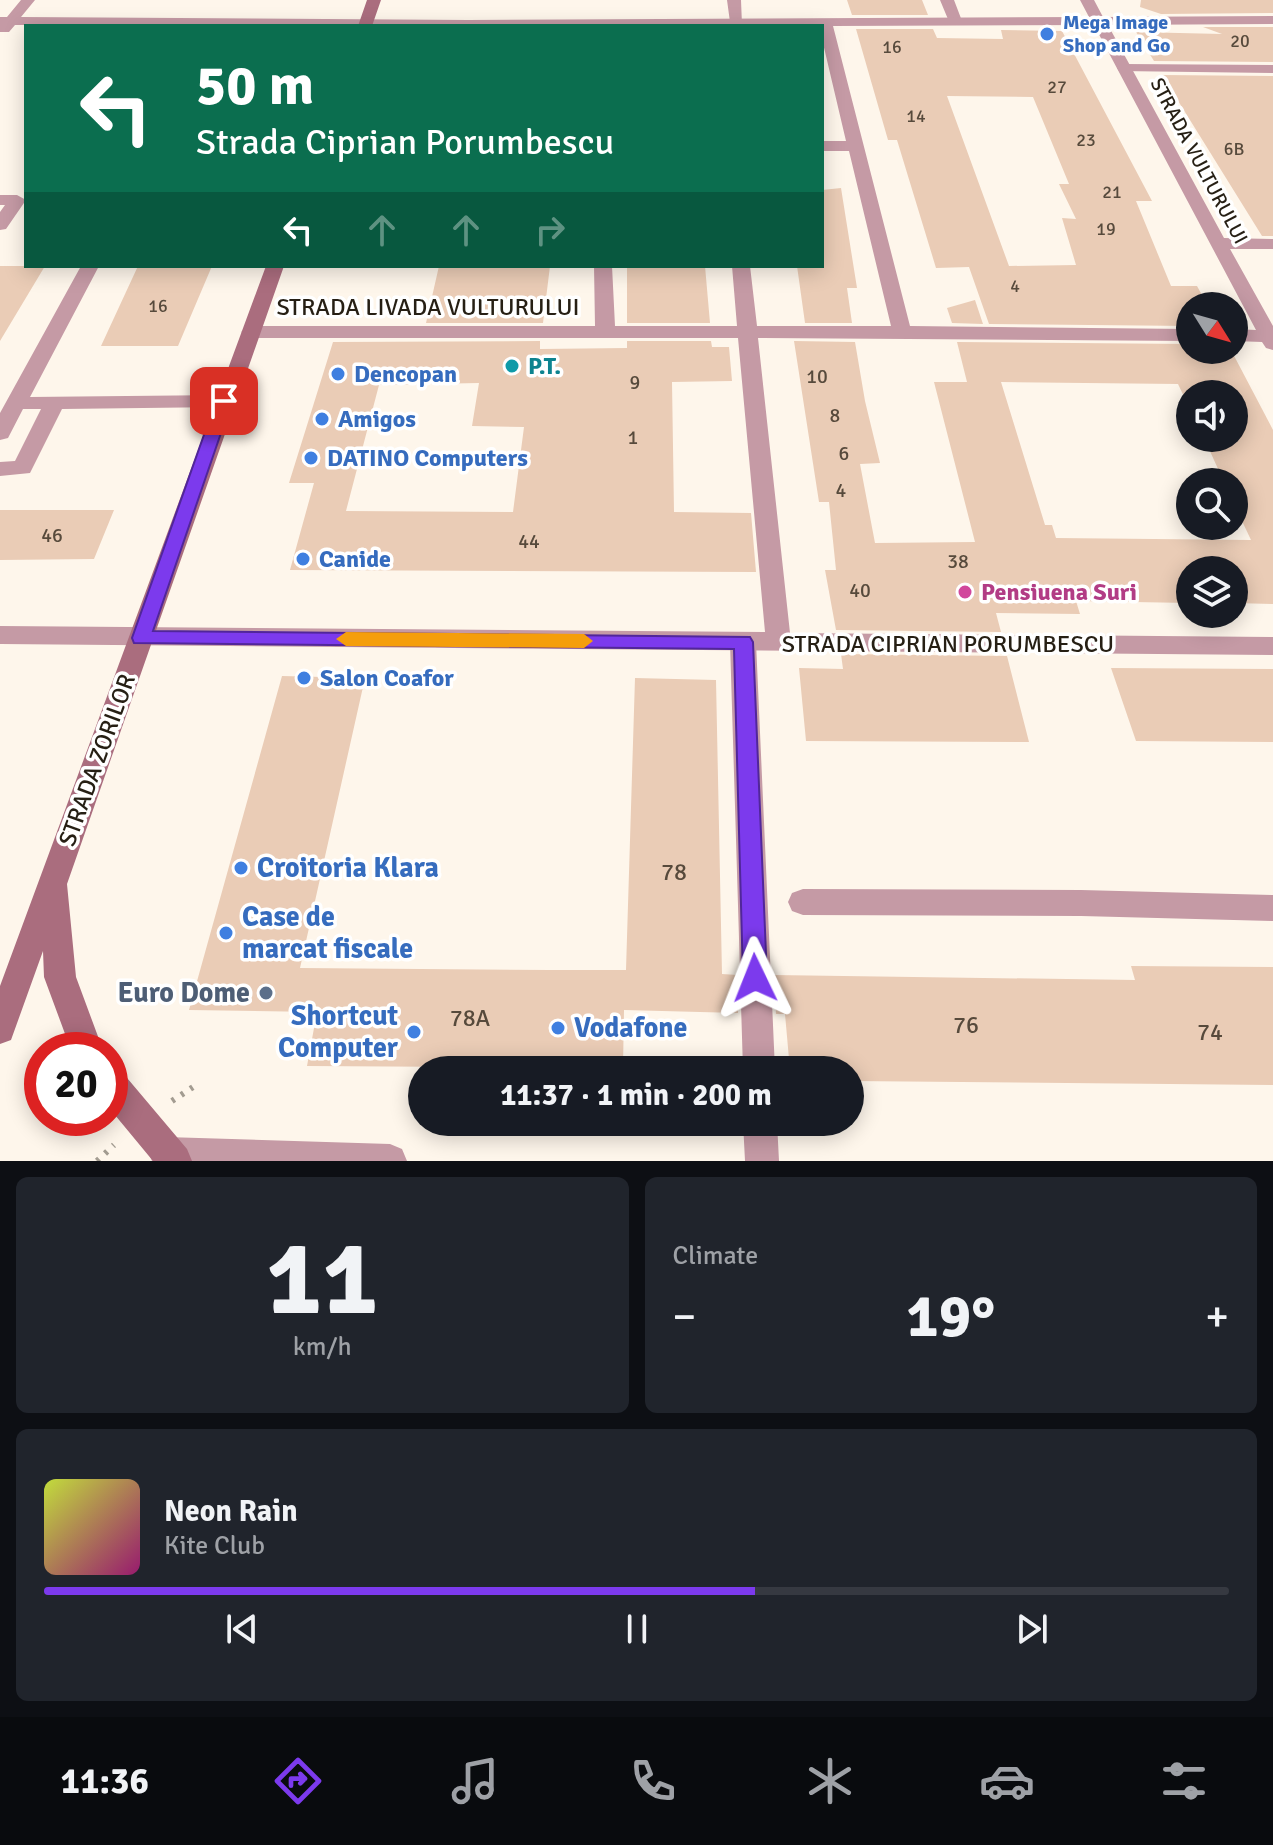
<!DOCTYPE html>
<html lang="en">
<head>
<meta charset="utf-8">
<style>
	body { margin:0; font-family:Signika,sans-serif; background:#20242c; color:#f1f3f6; height:100vh; display:flex; flex-direction:column; font-size:30px; white-space:nowrap }
	* { box-sizing:border-box; margin:0 }
	p { font-size:26px; color:#9ea1a6 }
	.icon { flex:none; width:44px; height:44px; fill:none; stroke:currentColor; stroke-width:2; stroke-linecap:round; stroke-linejoin:round }
	.map { position:relative; height:1161px; overflow:hidden }
	.side { display:flex; flex-direction:column; gap:16px; padding:16px; background:#0d0f14; flex:1 }
	.side>* { flex:none }
	.top-card { position:absolute; left:24px; top:24px; width:800px; height:244px; border-radius:0px; box-shadow:0 4px 20px #0003; background:#0b6e4f; color:#fff; overflow:hidden }
	.needle { width:52px; rotate:127deg }
	.fabs { position:absolute; left:1176px; top:292px; display:grid; gap:16px }
	.fabs a { display:grid; place-items:center; width:72px; height:72px; border-radius:50%; background:#171b24; box-shadow:0 4px 20px #0003; font-size:40px }
	.speed { position:absolute; left:24px; top:1032px; display:flex; gap:16px; font-size:40px; font-weight:700; text-align:center }
	.speed>* { display:grid; place-content:center; width:104px; height:104px; border-radius:50%; background:#171b24; box-shadow:0 4px 20px #0003; line-height:1 }
	.speed .limit { border:12px solid #d22; background:#fff; color:#111 }
	.pin { position:absolute; display:grid; place-items:center; width:68px; height:68px; color:#fff; margin:-34px; border-radius:16px; box-shadow:0 4px 12px #0006 }
	.me { position:absolute; width:88px; margin:-44px; rotate:358deg; stroke-linejoin:round; filter:drop-shadow(0 0 6px #0008) }
	.turn { display:flex; align-items:center; gap:28px; height:168px; padding:0 40px; font-size:36px }
	.turn .icon { width:104px; height:104px; stroke-width:2.5 }
	.turn b { display:block; font-size:56px; line-height:68px }
	.lanes { display:flex; align-items:center; height:76px; padding:0 40px; background:#0003; justify-content:center; gap:40px; direction:ltr }
	.lanes .off { opacity:.35 }
	.big { font-size:60px; font-weight:700; line-height:1.1 }
	.side .tile { flex:1; display:flex; flex-direction:column; justify-content:center; gap:12px; min-width:0; padding:0 28px; border-radius:12px; background:#20242c }
	.side .dial { align-items:center; gap:0 }
	.dial b { font-size:104px; line-height:1 }
	.song { display:flex; align-items:center; gap:24px }
	.cover { width:96px; height:96px; border-radius:12px; background:linear-gradient(135deg,hsl(70 70% 55%),hsl(320 70% 35%)) }
	.played { height:8px; border-radius:4px; background:linear-gradient(90deg,#7c3aed 60%,#363941 60%) }
	.keys { display:flex; justify-content:space-around; direction:ltr }
	.heat { display:flex; justify-content:space-between; align-items:center; font-size:44px; direction:ltr }
	.side .tiles { flex:1; display:grid; gap:16px; grid-template-columns:1fr 1fr }
	.tile:last-child { grid-column:span 2 }
	.trip { position:absolute; left:408px; top:1056px; width:456px; height:80px; border-radius:40px; background:#171b24; box-shadow:0 4px 20px #0003; font-weight:700; line-height:80px; text-align:center }
	.dock { display:flex; height:128px; justify-content:space-around; align-items:center; background:#090b0e; color:#9ea1a6 }
	.dock .icon { width:56px; height:56px }
	.dock .selected { color:#7c3aed }
	.dock b { font-size:36px; color:#f1f3f6 }
	.map>svg:first-child { display:block }
	.building { fill:#eaccb6; fill-rule:evenodd }
	.lines { fill:none; stroke-linecap:round; stroke-linejoin:round }
	.path { stroke:#a39c91; stroke-width:6; stroke-dasharray:3 8; stroke-linecap:butt }
	.lane { fill:#c59aa5; fill-rule:evenodd }
	.street { fill:#c59aa5; fill-rule:evenodd }
	.secondary { fill:#aa6d7e; fill-rule:evenodd }
	.route { fill:#7c3aed; stroke:#51269a; stroke-width:2 }
	.slow { fill:#f59e0b }
	.shop-dot { fill:#3f7fe0; stroke:#fff; stroke-width:3 }
	.culture-dot { fill:#0f9aa8; stroke:#fff; stroke-width:3 }
	.hotel-dot { fill:#d1479c; stroke:#fff; stroke-width:3 }
	.service-dot { fill:#5c6f8a; stroke:#fff; stroke-width:3 }
	.labels { text-anchor:middle; dominant-baseline:central; stroke-width:7; stroke-linejoin:round; paint-order:stroke }
	.far-number-label { font-size:18px; fill:#574a3c }
	.far-shop-label { font-size:20px; font-weight:bold; fill:#366cbe; stroke:#fff; text-anchor:start }
	.far-street-label { font-size:20px; fill:#261f14; stroke:#fff }
	.number-label { font-size:20px; fill:#574a3c }
	.street-label { font-size:24px; fill:#261f14; stroke:#fff }
	.culture-label { font-size:24px; font-weight:bold; fill:#0d838f; stroke:#fff; text-anchor:start }
	.shop-label { font-size:24px; font-weight:bold; fill:#366cbe; stroke:#fff; text-anchor:start }
	.hotel-label { font-size:24px; font-weight:bold; fill:#b23c85; stroke:#fff; text-anchor:start }
	.near-number-label { font-size:24px; fill:#574a3c }
	.near-shop-label { font-size:28px; font-weight:bold; fill:#366cbe; stroke:#fff; text-anchor:start }
	.near-service-label { font-size:28px; font-weight:bold; fill:#4e5e75; stroke:#fff; text-anchor:end }
</style>
</head>
<body>
<div class="map">
<svg width="1273" height="1161" viewBox="0 0 1273 1161">
	<rect width="100%" height="100%" fill="#fef6eb"/>
	<!-- building -->
	<path class="building" d="M847,0H922L928,15H852Z
		M1141,0H1273V13L1161,14L1140,7Z
		M1203,27H1273V62L1154,61L1136,32L1222,34Z
		M856,29H933L937,38L1003,39L1001,30L1062,31L1152,201H1136L1171,286H1197L1208,306H1190V326L989,324L969,267L936,268L897,140H888ZM947,96L1033,97L1069,184H1059L1076,219L1062,218L1076,265L1009,266Z
		M1162,75L1273,76V236H1262Z
		M841,188L857,288H847L852,323H805L797,266H822V190Z
		M0,266H45L0,341Z
		M138,266H212L178,346H101Z
		M439,266H550L543,323H426Z
		M627,266H705L710,323H627Z
		M975,300L983,324L952,323L947,308Z
		M540,341V349L627,348V341H711L712,347H729L732,381L672,382L674,512L751,513L756,572L290,570L314,483H289L333,342ZM479,383L472,426L524,427L513,512L346,511L379,385Z
		M794,341L855,342L865,401L880,463L860,464L875,543L975,542L934,382H967L957,342L1190,344V350H1231L1273,430V604L1234,603V570H1190V603L1076,601L1080,614L996,613L1001,632L836,630L825,570H836L829,502H819ZM1001,382L1178,384L1190,409V394H1234V438H1204L1224,482H1234V504L1251,540L1056,538L1052,525H1045Z
		M0,510H114L94,559L0,560Z
		M841,654L1007,656L1029,742L806,741L799,668L843,669Z
		M1111,668L1273,669V742L1136,741Z
		M282,676L365,678L300,968L550,970H626L635,678L716,680L722,974L737,975L738,1013L624,1010L623,1068L307,1066L317,1012L189,1010Z
		M1131,966L1273,967V1085L850,1081V1070H790L785,1014H776L774,975L1135,980Z"/>
	<g class="lines">
		<!-- path -->
		<path class="path" d="M172,1101L193,1087
			M97,1161L114,1145"/>
		<!-- lane -->
		<path class="lane" d="M727,0H741L742,25H732L730,22Z
			M940,0H954L962,21L960,24H950Z
			M1124,64L1273,65V73L1119,71L1117,68Z
			M0,195H17L26,200L6,229L0,230V212L5,205H0Z
			M81,266H99L30,397L224,395L234,401L224,407L62,409L30,473L0,476V462L15,461L41,409H23L8,438L0,440V413Z
			M743,633L752,635L756,642L775,1070H743L730,642L734,635Z
			M803,889L1081,890L1273,895V921L1081,916L803,915L792,911L788,902L792,893Z
			M743,1122H777L779,1161H745Z
			M166,1137L390,1144L402,1149L407,1161H152L149,1154L154,1142Z"/>
		<!-- street -->
		<path class="street" d="M21,0H35L21,17L468,20L1089,17L1080,0H1094L1103,17L1273,16V24L1108,25L1224,238L1273,239V249H1230L1273,326V350L1266,348L1262,342L1234,341V329L1256,330L1094,25L833,26L910,326L1190,329V341L758,338L790,633L1273,637V655L0,644V626L765,632L738,338H251L241,332L251,326H595L594,266H612L615,326H737L732,266H750L757,326H891L849,151H822V141H846L822,39V26L15,25L9,32H0V17H7Z"/>
		<!-- secondary -->
		<path class="secondary" d="M367,0H381L372,26H358Z
			M266,266H284L67,884L76,977L103,1050H71L44,977L43,951L11,1040L0,1044V986Z
			M110,1067L122,1072L187,1149L192,1161H153L110,1109Z"/>
	</g>
	<!-- route -->
	<path class="route" d="M224,396L232,401L153,631L750,637L753,642L767,978L764,986L755,989L747,986L743,978L734,649L134,643L132,638L216,401Z"/>
	<!-- slow -->
	<path class="slow" d="M346,632L584,634L593,641L584,648L346,646L336,639Z"/>
	<!-- markers -->
	<g class="shop-dot">
		<circle cx="1047" cy="34" r="8"/>
		<circle cx="338" cy="374" r="8"/>
		<circle cx="322" cy="419" r="8"/>
		<circle cx="311" cy="458" r="8"/>
		<circle cx="303" cy="559" r="8"/>
		<circle cx="304" cy="678" r="8"/>
		<circle cx="241" cy="868" r="8"/>
		<circle cx="226" cy="933" r="8"/>
		<circle cx="558" cy="1028" r="8"/>
		<circle cx="414" cy="1032" r="8"/>
	</g>
	<circle class="culture-dot" cx="512" cy="366" r="8"/>
	<circle class="hotel-dot" cx="965" cy="592" r="8"/>
	<circle class="service-dot" cx="266" cy="993" r="8"/>
	<g class="labels">
		<!-- far-number labels -->
		<g class="far-number-label">
			<text x="1240" y="41">20</text>
			<text x="892" y="47">16</text>
			<text x="1057" y="87">27</text>
			<text x="916" y="116">14</text>
			<text x="1086" y="140">23</text>
			<text x="1234" y="149">6B</text>
			<text x="1112" y="192">21</text>
			<text x="1106" y="229">19</text>
			<text x="1015" y="286">4</text>
			<text x="158" y="306">16</text>
		</g>
		<!-- far-shop labels -->
		<g class="far-shop-label">
			<text x="1063" y="22">Mega Image<tspan x="1063" dy="23">Shop and Go</tspan></text>
		</g>
		<!-- far-street labels -->
		<g class="far-street-label">
			<text transform="translate(1199 161) rotate(62)">STRADA VULTURULUI</text>
		</g>
		<!-- number labels -->
		<g class="number-label">
			<text x="817" y="376">10</text>
			<text x="635" y="382">9</text>
			<text x="835" y="415">8</text>
			<text x="633" y="437">1</text>
			<text x="844" y="453">6</text>
			<text x="841" y="490">4</text>
			<text x="52" y="535">46</text>
			<text x="529" y="541">44</text>
			<text x="958" y="561">38</text>
			<text x="860" y="590">40</text>
		</g>
		<!-- street labels -->
		<g class="street-label">
			<text x="428" y="307">STRADA LIVADA VULTURULUI</text>
			<text x="948" y="644">STRADA CIPRIAN PORUMBESCU</text>
			<text transform="translate(97 760) rotate(-70)">STRADA ZORILOR</text>
		</g>
		<!-- culture labels -->
		<g class="culture-label">
			<text x="528" y="366">P.T.</text>
		</g>
		<!-- shop labels -->
		<g class="shop-label">
			<text x="354" y="374">Dencopan</text>
			<text x="338" y="419">Amigos</text>
			<text x="327" y="458">DATINO Computers</text>
			<text x="319" y="559">Canide</text>
			<text x="320" y="678">Salon Coafor</text>
		</g>
		<!-- hotel labels -->
		<g class="hotel-label">
			<text x="981" y="592">Pensiuena Suri</text>
		</g>
		<!-- near-number labels -->
		<g class="near-number-label">
			<text x="674" y="872">78</text>
			<text x="470" y="1018">78A</text>
			<text x="966" y="1025">76</text>
			<text x="1210" y="1032">74</text>
		</g>
		<!-- near-shop labels -->
		<g class="near-shop-label">
			<text x="257" y="868">Croitoria Klara</text>
			<text x="242" y="917">Case de<tspan x="242" dy="32">marcat fiscale</tspan></text>
			<text x="398" y="1016" text-anchor="end">Shortcut<tspan x="398" dy="32">Computer</tspan></text>
			<text x="574" y="1028">Vodafone</text>
		</g>
		<!-- near-service labels -->
		<g class="near-service-label">
			<text x="250" y="993">Euro Dome</text>
		</g>
	</g>
</svg>
<div class="fabs">
<a><svg class="needle" viewBox="-14 -14 28 28"><path d="M0-13l5 13h-10z" fill="#e53935"/><path d="M0 13l5-13h-10z" fill="#9ea1a6"/></svg></a>
<a><svg class="icon" aria-label="sound" viewBox="0 0 24 24"><path d="M4 9h4l5-4v14l-5-4H4zM17 9q2 3 0 6"/></svg></a>
<a><svg class="icon" aria-label="search" viewBox="0 0 24 24"><circle cx="10" cy="10" r="6"/><path d="M15 15l6 6"/></svg></a>
<a><svg class="icon" aria-label="layers" viewBox="0 0 24 24"><path d="M12 4l9 5-9 5-9-5zM3 14l9 5 9-5"/></svg></a>
</div>
<div class="speed"><div class="limit">20</div></div>
<div class="pin" style="left:224px;top:401px;background:#d93025"><svg class="icon" aria-label="arrive" viewBox="0 0 24 24"><path d="M6 21V4h12l-3 4 3 4H6"/></svg></div>
<svg class="me" style="left:755px;top:978px" viewBox="-20 -20 40 40"><path d="M0-17L14 15 0 8-14 15z" fill="#7c3aed" stroke="#fff" stroke-width="4"/></svg>
<div class="trip">11:37 · 1 min · 200 m</div>
<div class="top-card">
<div class="turn"><svg class="icon" aria-label="left" viewBox="0 0 24 24"><path d="M17 20v-9H6M10 6l-5 5 5 5"/></svg><div><b>50 m</b>Strada Ciprian Porumbescu</div></div>
<div class="lanes"><svg class="icon" aria-label="left" viewBox="0 0 24 24"><path d="M17 20v-9H6M10 6l-5 5 5 5"/></svg><svg class="icon off" aria-label="ahead" viewBox="0 0 24 24"><path d="M12 20V5M6 11l6-6 6 6"/></svg><svg class="icon off" aria-label="ahead" viewBox="0 0 24 24"><path d="M12 20V5M6 11l6-6 6 6"/></svg><svg class="icon off" aria-label="right" viewBox="0 0 24 24"><path d="M7 20v-9h11M14 6l5 5-5 5"/></svg></div>
</div>
</div>
<section class="side">
<div class="tiles">
<div class="tile dial"><b>11</b><p>km/h</p></div>
<div class="tile"><p>Climate</p>
<div class="heat"><a>−</a><b class="big">19°</b><a>+</a></div>
</div>
<div class="tile">
<div class="song"><i class="cover"></i><div><b>Neon Rain</b><p>Kite Club</p></div></div>
<div class="played"></div>
<div class="keys"><svg class="icon" aria-label="previous" viewBox="0 0 24 24"><path d="M18 5L8 12l10 7zM5 5v14"/></svg><svg class="icon" aria-label="pause" viewBox="0 0 24 24"><path d="M8 5v14M16 5v14"/></svg><svg class="icon" aria-label="next" viewBox="0 0 24 24"><path d="M6 5l10 7-10 7zM19 5v14"/></svg></div>
</div>
</div>
</section>
<nav class="dock">
<b>11:36</b>
<svg class="icon selected" aria-label="directions" viewBox="0 0 24 24"><path d="M12 3l9 9-9 9-9-9zM9 14v-3h6M13 9l2 2-2 2"/></svg>
<svg class="icon" aria-label="music" viewBox="0 0 24 24"><path d="M9 18V5l10-2v13"/><circle cx="6" cy="18" r="3"/><circle cx="16" cy="16" r="3"/></svg>
<svg class="icon" aria-label="phone" viewBox="0 0 24 24"><path d="M5 4h4l2 5-3 2q2 4 5 5l2-3 5 2v4C11 20 4 13 5 4z"/></svg>
<svg class="icon" aria-label="climate" viewBox="0 0 24 24"><path d="M12 3v18M4 7l16 10M4 17L20 7"/></svg>
<svg class="icon" aria-label="car" viewBox="0 0 24 24"><path d="M5 17H2v-5l4-1 3-4h7l3 4 3 1v5h-3M9 17h6M6 11h13"/><circle cx="7" cy="17" r="2"/><circle cx="17" cy="17" r="2"/></svg>
<svg class="icon" aria-label="filters" viewBox="0 0 24 24"><path d="M4 7h16M4 17h16"/><circle cx="9" cy="7" r="2"/><circle cx="15" cy="17" r="2"/></svg>
</nav>
</body>
</html>
